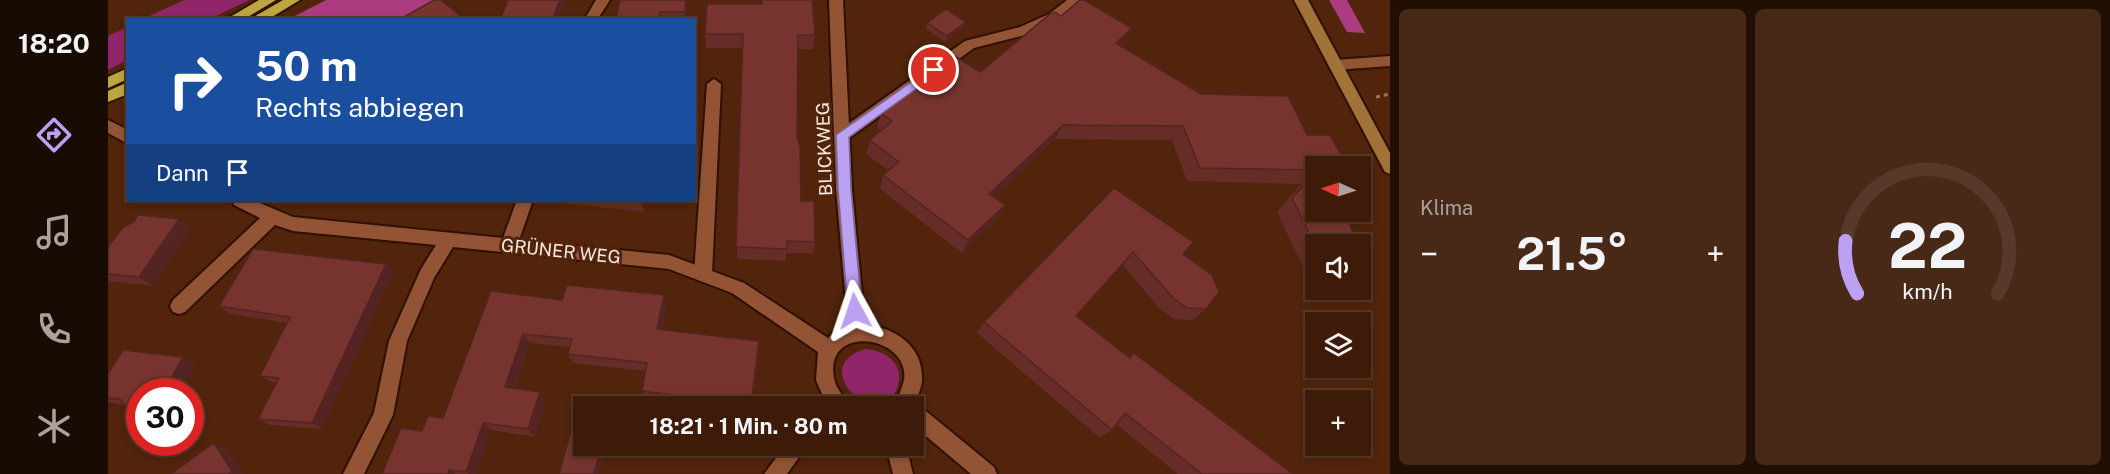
<!DOCTYPE html>
<html lang="de">
<head>
<meta charset="utf-8">
<style>
	body { margin:0; font-family:"Public Sans",sans-serif; background:#482816; color:#f1f3f6; height:100vh; display:flex; flex-direction:column; font-size:22px; white-space:nowrap }
	* { box-sizing:border-box; margin:0 }
	p { font-size:20px; color:#ada19c }
	.icon { flex:none; width:33px; height:33px; fill:none; stroke:currentColor; stroke-width:2; stroke-linecap:round; stroke-linejoin:round }
	.map { position:relative; flex:1; overflow:hidden }
	.details { display:flex; flex-direction:column; gap:9px; padding:9px; background:#220f04; width:720px }
	.details>* { flex:none }
	.banner { position:absolute; left:18px; top:18px; width:570px; height:183px; border-radius:0px; box-shadow:0 3px 9px #0003,0 0 0 2px #563929; background:#1a4fa0; color:#fff; overflow:hidden }
	.needle { width:39px; rotate:273deg }
	.controls { position:absolute; left:1197px; top:156px; display:grid; gap:12px }
	.controls a { display:grid; place-items:center; width:66px; height:66px; border-radius:0px; background:#3d1b08; box-shadow:0 3px 9px #0003,0 0 0 2px #563929; font-size:30px }
	.speed { position:absolute; left:18px; top:378px; display:flex; gap:12px; font-size:30px; font-weight:700; text-align:center }
	.speed>* { display:grid; place-content:center; width:78px; height:78px; border-radius:50%; background:#3d1b08; box-shadow:0 3px 9px #0003,0 0 0 2px #563929; line-height:1 }
	.speed .limit { border:9px solid #d22; background:#fff; color:#111 }
	.pin { position:absolute; display:grid; place-items:center; width:51px; height:51px; color:#fff; margin:-26px; border:3px solid #fff; border-radius:50%; box-shadow:0 2px 6px #0007 }
	.me { position:absolute; width:66px; margin:-33px; rotate:355deg; stroke-linejoin:round; filter:drop-shadow(0 0 4px #0008) }
	.turn { display:flex; align-items:center; gap:21px; height:126px; padding:0 30px; font-size:27px }
	.turn .icon { width:78px; height:78px; stroke-width:2.5 }
	.turn b { display:block; font-size:42px; line-height:51px }
	.then { display:flex; align-items:center; height:57px; padding:0 30px; background:#0003; gap:12px; font-size:22px }
	.big { font-size:45px; font-weight:700; line-height:1.1 }
	.details .widget { flex:1; display:flex; flex-direction:column; justify-content:center; gap:9px; min-width:0; padding:0 21px; border-radius:9px; background:#482816 }
	.details .dial { align-items:center; gap:0 }
	.dial svg { height:156px; overflow:visible; fill:none; stroke:#563929; stroke-width:7; stroke-linecap:round; text-anchor:middle }
	.dial text { fill:#f1f3f6; stroke:none }
	.heat { display:flex; justify-content:space-between; align-items:center; font-size:33px; direction:ltr }
	.details .tiles { flex:1; display:grid; gap:9px; grid-template-columns:repeat(2,1fr) }
	.trip { position:absolute; left:465px; top:396px; width:351px; height:60px; border-radius:0px; background:#3d1b08; box-shadow:0 3px 9px #0003,0 0 0 2px #563929; font-weight:700; line-height:60px; text-align:center }
	main { display:flex; flex:1; min-height:0 }
	.tabs { display:flex; flex-direction:column; width:108px; justify-content:space-around; align-items:center; background:#180b03; color:#ada19c }
	.tabs .icon { width:42px; height:42px }
	.tabs .current { color:#bca0f2 }
	.tabs b { font-size:27px; color:#f1f3f6 }
	.map>svg:first-child { display:block }
	.green { fill:#91256a }
	.forest { fill:#aa3c7f }
	.lines { fill:none; stroke-linecap:round; stroke-linejoin:round }
	.service-casing { stroke:#2f1002; stroke-width:4 }
	.minor-casing { stroke:#2f1002; stroke-width:4 }
	.secondary-casing { stroke:#2f1002; stroke-width:4 }
	.trunk-casing { stroke:#2f1002; stroke-width:4 }
	.path { stroke:#967564; stroke-width:3; stroke-dasharray:4 4; stroke-linecap:butt }
	.service { fill:#935435; fill-rule:evenodd }
	.minor { fill:#935435; fill-rule:evenodd }
	.secondary { fill:#a17339; fill-rule:evenodd }
	.trunk { fill:#baa740; fill-rule:evenodd }
	.wall { fill:#662d28 }
	.shaded-wall { fill:#532421 }
	.building { fill:#77342f; stroke:#532421; stroke-width:1.5 }
	.route { fill:#bca0f2; stroke:#7a689d; stroke-width:1.5 }
	.labels { text-anchor:middle; dominant-baseline:central; stroke-width:6; stroke-linejoin:round; paint-order:stroke }
	.street-label { font-size:18px; fill:#faeae3; stroke:#51240b }
</style>
</head>
<body>
<main>
<nav class="tabs">
<b>18:20</b>
<svg class="icon current" aria-label="directions" viewBox="0 0 24 24"><path d="M12 3l9 9-9 9-9-9zM9 14v-3h6M13 9l2 2-2 2"/></svg>
<svg class="icon" aria-label="music" viewBox="0 0 24 24"><path d="M9 18V5l10-2v13"/><circle cx="6" cy="18" r="3"/><circle cx="16" cy="16" r="3"/></svg>
<svg class="icon" aria-label="phone" viewBox="0 0 24 24"><path d="M5 4h4l2 5-3 2q2 4 5 5l2-3 5 2v4C11 20 4 13 5 4z"/></svg>
<svg class="icon" aria-label="climate" viewBox="0 0 24 24"><path d="M12 3v18M4 7l16 10M4 17L20 7"/></svg>
</nav>
<div class="map">
<svg width="1282" height="474" viewBox="0 0 1282 474">
	<rect width="100%" height="100%" fill="#51240b"/>
	<!-- green -->
	<path class="green" d="M76,0H141L102,19H35Z
		M19,27V60L0,70V36Z
		M757,349C778,350 798,365 789,388C771,433 697,368 757,349Z"/>
	<!-- forest -->
	<path class="forest" d="M218,0H334L301,19L179,20Z
		M1221,0H1239L1257,33L1239,32Z"/>
	<g class="lines">
		<!-- service casing -->
		<g class="service-casing">
			<path id="service" d="M959,0H974L951,20L921,34L866,48L740,139H730L728,135L730,131L857,41L912,27L941,14Z
				M606,79L613,84L604,274L601,279L595,281L589,279L586,274L599,84Z"/>
		</g>
		<!-- minor casing -->
		<g class="minor-casing">
			<path id="minor" d="M488,0H502L489,20H476Z
				M721,0H735L744,189L757,325C787,327 814,346 814,377C815,386 809,397 806,405L813,407L886,467L889,474H863L806,426V406H787C789,398 794,389 796,380C803,336 716,322 726,378C728,390 737,396 741,406H719L708,380L710,352L624,293L561,269L345,247L326,278L299,341L285,415L256,474H235L266,413L281,341L313,269L328,245L185,231L167,225L77,312L71,314L65,312L62,306L65,300L152,218L126,205L124,200H145L185,217L395,238L409,200H425L411,240L561,255L636,283L720,338L724,333L740,327L728,189Z
				M1282,56V66L1227,70L1220,65L1227,60Z
				M0,120L20,130V144L0,133Z
				M677,446H699L679,474H656Z
				M778,446H798L805,474H785Z"/>
		</g>
		<!-- secondary casing -->
		<g class="secondary-casing">
			<path id="secondary" d="M1186,0H1200L1282,153V174L1277,172Z"/>
		</g>
		<!-- trunk casing -->
		<g class="trunk-casing">
			<path id="trunk" d="M151,0H168L135,20H117Z
				M175,0H192L159,20L142,19Z
				M20,68V79L0,88V77Z
				M20,82V94L0,102V91Z"/>
		</g>
		<!-- path -->
		<path class="path" d="M1268,97L1282,94"/>
		<!-- service -->
		<use href="#service" class="service"/>
		<!-- minor -->
		<use href="#minor" class="minor"/>
		<!-- secondary -->
		<use href="#secondary" class="secondary"/>
		<!-- trunk -->
		<use href="#trunk" class="trunk"/>
	</g>
	<!-- wall -->
	<path class="wall" d="M580,0L578,20H508Z
		M819,23L856,28L837,42L818,29Z
		M1024,28L1015,43L1012,46L1093,94L1199,135L1237,162L1232,166H1208V212H1248L1208,244V271H1197L1169,212L1193,184L1079,181L1064,140L947,139L886,197L897,205L890,218L854,253L772,189L775,175L781,171L758,154L762,140L773,130L769,128L773,113L872,72Z
		M597,34L707,35L705,49H690L689,137L693,201L707,242L705,253H678V261L629,259L635,48H598Z
		M1006,188L1075,254L1098,309L1084,320L1066,319L1052,309L1014,264L968,316L1021,357L1026,353L1185,474H1070L1008,424L1004,430L992,438L869,333L876,322Z
		M328,200H358L357,203Z
		M453,200H530L533,202L536,212L454,203Z
		M71,219L83,229L45,286L0,281V247Z
		M286,272L214,429L161,425L150,419L168,383L163,382L152,376L180,323L122,314L111,306Z
		M383,291L454,300L556,295L559,305L554,329L651,350L644,406H564L565,402L537,399L534,391L538,371L465,363L460,354L462,347L422,343L407,388L438,400L427,437L383,430L368,474H274L314,431L335,418Z
		M75,357L88,365L73,392H32V413L20,408L17,405L0,402V374Z"/>
	<!-- shaded-wall -->
	<path class="shaded-wall" d="M452,0H459L451,20H444Z
		M578,0H580L578,20L577,12Z
		M858,22L856,28L837,42L839,36Z
		M1024,28L1015,43L999,58L1008,43Z
		M955,125L947,139L875,207L881,194Z
		M897,205L890,218L854,253L860,240Z
		M71,219L83,229L45,286L31,277Z
		M278,264L286,272L214,429L204,423Z
		M556,295L559,305L552,338L549,329Z
		M415,334L422,343L404,395L397,387Z
		M651,341V350L643,406V404Z
		M75,357L88,365L73,392H55Z
		M432,392L438,400L427,437L420,429Z
		M375,423L383,430L368,474H361L358,472Z
		M106,443L119,449L136,474H120Z
		M493,446H498L491,474H486Z
		M341,470L348,474H340Z"/>
	<!-- building -->
	<path class="building" d="M326,0H333L357,20H299L296,17Z
		M400,0H452L444,20H392Z
		M512,0H578L577,12H552L550,20H508Z
		M654,0H704L707,35H690L689,137L692,147L693,201H706L707,242L679,241V249L628,247L635,34H597L599,4H654Z
		M972,0H976L1024,28L1008,43L1093,94L1180,96L1199,135H1222L1237,162H1224L1226,166H1208V170L1092,168L1075,126L955,125L881,194L897,205L860,240L775,175L791,162L762,140L784,121L773,113L845,55L872,72L942,14L947,12L953,16Z
		M838,9L858,22L839,36L819,23Z
		M1208,172V212H1236L1250,244H1208V247L1184,198Z
		M1006,188L1085,242L1075,254L1104,275L1111,292L1098,309L1079,308L1065,298L1025,252L968,316L1022,358L1026,353L1185,474H1094L1017,413L1004,430L876,322Z
		M513,200H530L533,202Z
		M30,215L71,219L31,277L0,274V247L15,227L26,222Z
		M145,249L278,264L204,423L150,419L171,378L152,376L182,317L111,306Z
		M1252,251L1256,259H1252Z
		M459,285L556,295L549,329L651,341L643,404L621,401L620,406H564L566,395L534,391L539,363L460,354L464,339L415,334L397,387L432,392L420,429L375,423L358,472L341,470L340,474H274L293,428L314,431L320,416L335,418L383,291L454,300Z
		M15,350L75,357L55,392H32V409L30,410L20,408L12,399L0,398V374Z
		M462,435L476,437V446H493L486,474H451Z
		M106,443L124,471L120,474H63Z"/>
	<!-- route -->
	<path class="route" d="M826,66L830,67V73L741,137L743,189L754,311L752,315L747,317L742,315L740,311L730,189L728,135Z"/>
	<g class="labels">
		<!-- street labels -->
		<g class="street-label">
			<text transform="translate(716 149) rotate(-92)">BLICKWEG</text>
			<text transform="translate(453 251) rotate(6)">GRÜNER WEG</text>
		</g>
	</g>
</svg>
<div class="controls">
<a><svg class="needle" viewBox="-14 -14 28 28"><path d="M0-13l5 13h-10z" fill="#e53935"/><path d="M0 13l5-13h-10z" fill="#ada19c"/></svg></a>
<a><svg class="icon" aria-label="sound" viewBox="0 0 24 24"><path d="M4 9h4l5-4v14l-5-4H4zM17 9q2 3 0 6"/></svg></a>
<a><svg class="icon" aria-label="layers" viewBox="0 0 24 24"><path d="M12 4l9 5-9 5-9-5zM3 14l9 5 9-5"/></svg></a>
<a>+</a>
</div>
<div class="speed"><div class="limit">30</div></div>
<div class="pin" style="left:826px;top:70px;background:#d93025"><svg class="icon" aria-label="arrive" viewBox="0 0 24 24"><path d="M6 21V4h12l-3 4 3 4H6"/></svg></div>
<svg class="me" style="left:747px;top:311px" viewBox="-20 -20 40 40"><path d="M0-17L14 15 0 8-14 15z" fill="#bca0f2" stroke="#fff" stroke-width="4"/></svg>
<div class="trip">18:21 · 1 Min. · 80 m</div>
<div class="banner">
<div class="turn"><svg class="icon" aria-label="right" viewBox="0 0 24 24"><path d="M7 20v-9h11M14 6l5 5-5 5"/></svg><div><b>50 m</b>Rechts abbiegen</div></div>
<div class="then">Dann<svg class="icon" aria-label="arrive" viewBox="0 0 24 24"><path d="M6 21V4h12l-3 4 3 4H6"/></svg></div>
</div>
</div>
<section class="details">
<div class="tiles">
<div class="widget"><p>Klima</p>
<div class="heat"><a>−</a><b class="big">21.5°</b><a>+</a></div>
</div>
<div class="widget dial"><svg viewBox="0 0 100 80">
<path d="M14 69A42 42 0 1 1 86 69"/>
<path d="M14 69A42 42 0 0 1 8 42" stroke="#bca0f2"/>
<text x="50" y="56" font-size="32" font-weight="700">22</text>
<text x="50" y="72" font-size="11">km/h</text>
</svg></div>
</div>
</section>
</main>
</body>
</html>
